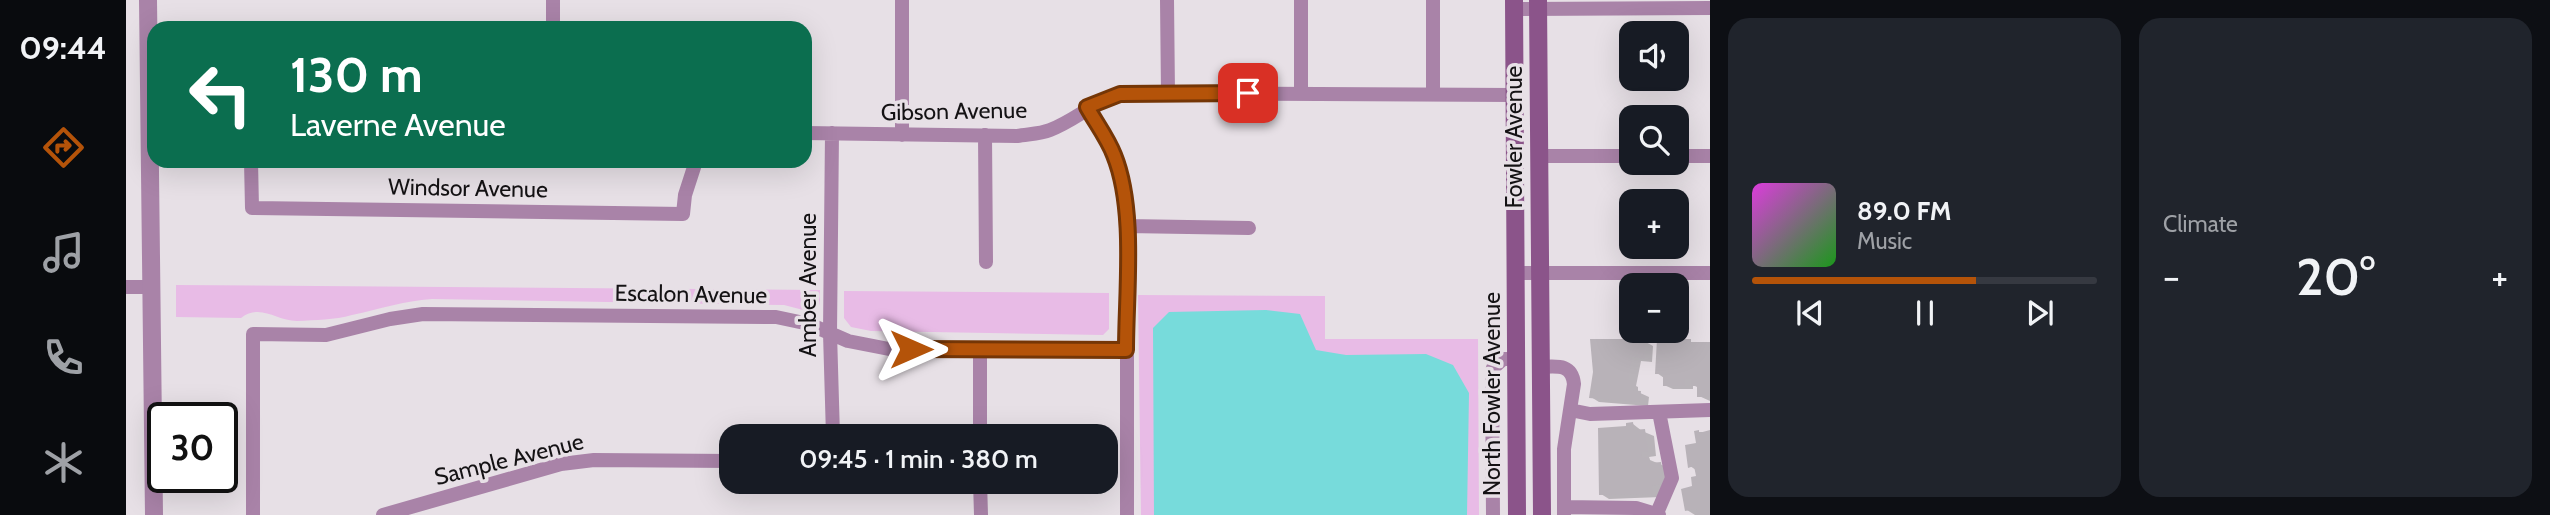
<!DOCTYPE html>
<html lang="en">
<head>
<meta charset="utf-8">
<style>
	body { margin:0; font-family:Cabin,sans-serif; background:#20242c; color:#f1f3f6; height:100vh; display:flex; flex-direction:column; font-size:26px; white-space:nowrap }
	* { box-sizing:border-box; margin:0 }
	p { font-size:23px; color:#9ea1a6 }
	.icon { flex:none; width:38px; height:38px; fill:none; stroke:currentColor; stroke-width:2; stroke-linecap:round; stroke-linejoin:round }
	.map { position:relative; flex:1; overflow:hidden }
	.panel { display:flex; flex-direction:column; gap:18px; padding:18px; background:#0d0f14; width:840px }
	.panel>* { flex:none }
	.guide { position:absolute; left:21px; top:21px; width:665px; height:147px; border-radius:21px; box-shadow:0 7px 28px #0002; background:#0b6e4f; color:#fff; overflow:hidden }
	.controls { position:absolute; left:1493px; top:21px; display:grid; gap:14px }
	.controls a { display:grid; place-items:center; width:70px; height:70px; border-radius:14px; background:#171b24; box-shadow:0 7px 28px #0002; font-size:35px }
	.speed { position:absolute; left:21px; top:402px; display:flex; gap:14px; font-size:35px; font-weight:700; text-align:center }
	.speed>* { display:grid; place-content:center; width:91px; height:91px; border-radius:50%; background:#171b24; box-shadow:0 7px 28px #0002; line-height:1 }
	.speed .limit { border:4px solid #111; border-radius:10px; background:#fff; color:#111 }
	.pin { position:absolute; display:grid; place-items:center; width:60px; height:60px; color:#fff; margin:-30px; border-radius:14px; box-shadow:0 4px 10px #0006 }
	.me { position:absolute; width:77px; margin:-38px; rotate:90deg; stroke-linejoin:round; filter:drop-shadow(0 0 5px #0008) }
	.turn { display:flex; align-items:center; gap:24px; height:147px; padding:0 28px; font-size:32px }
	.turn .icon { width:91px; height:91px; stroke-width:2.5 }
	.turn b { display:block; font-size:49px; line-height:60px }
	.big { font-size:52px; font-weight:600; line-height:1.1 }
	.panel .widget { flex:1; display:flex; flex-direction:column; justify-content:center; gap:10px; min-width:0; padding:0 24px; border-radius:21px; background:#20242c }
	.song { display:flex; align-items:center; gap:21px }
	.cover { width:84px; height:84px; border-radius:10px; background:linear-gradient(135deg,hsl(300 70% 55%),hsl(120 70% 35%)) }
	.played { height:7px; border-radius:4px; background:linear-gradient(90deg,#b45309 65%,#363941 65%) }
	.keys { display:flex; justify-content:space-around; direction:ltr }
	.heat { display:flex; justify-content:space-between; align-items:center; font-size:38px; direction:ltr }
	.panel .tiles { flex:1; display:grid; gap:18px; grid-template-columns:repeat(2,1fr) }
	.trip { position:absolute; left:593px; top:424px; width:399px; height:70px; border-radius:21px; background:#171b24; box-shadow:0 7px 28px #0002; font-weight:600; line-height:70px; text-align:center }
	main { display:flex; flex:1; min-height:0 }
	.menu { display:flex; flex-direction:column; width:126px; justify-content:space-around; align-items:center; background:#090b0e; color:#9ea1a6 }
	.menu .icon { width:49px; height:49px }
	.menu .active { color:#b45309 }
	.menu b { font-size:32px; color:#f1f3f6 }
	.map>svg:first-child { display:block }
	.green { fill:#e8bbe6 }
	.water { fill:#77dbdb }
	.shadow { fill:#0003 }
	.building { fill:#b8b2b8 }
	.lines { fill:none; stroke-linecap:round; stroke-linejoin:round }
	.minor { stroke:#a983a8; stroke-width:14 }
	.tertiary { stroke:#a983a8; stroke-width:18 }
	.secondary { stroke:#8b548a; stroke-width:18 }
	.route-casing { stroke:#753606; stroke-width:18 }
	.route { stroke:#b45309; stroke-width:12 }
	.labels { text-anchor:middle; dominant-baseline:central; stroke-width:7; stroke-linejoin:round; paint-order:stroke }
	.street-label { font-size:23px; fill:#141214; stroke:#e7e0e6 }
</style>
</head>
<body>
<main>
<nav class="menu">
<b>09:44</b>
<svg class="icon active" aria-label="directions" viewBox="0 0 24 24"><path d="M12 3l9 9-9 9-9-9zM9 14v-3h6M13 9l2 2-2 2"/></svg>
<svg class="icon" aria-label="music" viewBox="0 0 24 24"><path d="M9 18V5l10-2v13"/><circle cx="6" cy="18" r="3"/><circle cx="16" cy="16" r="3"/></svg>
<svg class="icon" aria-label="phone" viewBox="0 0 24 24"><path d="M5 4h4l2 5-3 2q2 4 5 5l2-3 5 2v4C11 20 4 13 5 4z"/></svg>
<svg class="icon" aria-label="climate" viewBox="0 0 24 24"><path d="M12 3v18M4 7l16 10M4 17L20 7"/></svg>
</nav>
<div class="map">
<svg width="1584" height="515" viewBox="0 0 1584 515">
	<rect width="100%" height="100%" fill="#e7e0e6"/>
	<!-- green -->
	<path class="green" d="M50,285L694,290V304L685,312L658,305L306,299C278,301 254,309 226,315C208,320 190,320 171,321C150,321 135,303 115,318L50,317Z
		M718,291L983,293V329L977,335L745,331L725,327L718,318Z
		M1012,295L1199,296V339H1352L1353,515H1015Z"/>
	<!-- water -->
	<path class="water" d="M1140,310L1174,314L1190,350L1220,355L1300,354L1327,365L1343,393L1341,515H1028L1027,328L1043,312Z"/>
	<!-- shadow -->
	<path class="shadow" d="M1518,341L1527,346L1526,362L1515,361L1510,386L1512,387V392L1523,397L1522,406L1473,402L1465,397Z
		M1584,343V401L1573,396V388L1567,385V389H1547L1538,385V378L1531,373Z
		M1507,424L1516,431L1528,436L1530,456L1523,457L1524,460L1543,468L1535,497L1483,499L1475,494L1502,427Z
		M1573,432H1584V515H1569L1561,510L1572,477L1570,470L1564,466L1572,444Z"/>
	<!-- building -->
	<path class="building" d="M1464,339H1519L1518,359L1506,357L1502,380L1504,381V390L1515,391L1514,402L1463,398L1467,372Z
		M1531,339H1565V342H1584V397H1571V386H1565V379H1559V386H1537V374H1529Z
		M1507,422L1508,430L1519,429L1522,452H1515L1516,458L1523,457L1524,463L1535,462L1538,484L1526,486L1527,494L1473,495L1472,428L1500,426V423Z
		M1573,430V433L1584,430V515H1572L1570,509L1559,511L1555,489L1566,486L1565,477L1570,476L1568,466L1562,468L1559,445L1570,443L1568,431Z"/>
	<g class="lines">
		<!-- minor -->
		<path class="minor" d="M427,0V28
			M776,0V135
			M1041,0L1042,93
			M1175,0V93
			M1307,0V94
			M1388,9L1584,8
			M961,107L988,155L998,188L1001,226V515
			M679,133L891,136C902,134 914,134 924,130C957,117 970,96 1010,93L1387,95
			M706,133L704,333L707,436
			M859,135L860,262
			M1413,156H1505
			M1550,156H1584
			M125,161L126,208L557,214L559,195L570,161
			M1001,226L1123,228
			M1390,273H1584
			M0,287H24
			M854,350V436
			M1415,367C1432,366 1446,364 1448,384L1438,449V515
			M1444,410L1464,414L1584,410
			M854,481L855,515
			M1438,507L1510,508L1533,515
			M1531,513L1546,478L1533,412
			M127,515V334L200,335L264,319L297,314L650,317L683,324L722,341L763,349L1000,350
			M257,515L435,464L468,460L606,461
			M1367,515L1366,372L1367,368L1377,359H1390"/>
		<!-- tertiary -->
		<path class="tertiary" d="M22,0L28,515"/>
		<!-- secondary -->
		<path class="secondary" d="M1388,0L1391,515
			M1412,0L1416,515"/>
	</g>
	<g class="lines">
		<!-- route casing -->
		<g class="route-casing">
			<path id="route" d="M785,349L1000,350C1000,292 1010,209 988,155C982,139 970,123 961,107L994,94L1122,93"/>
		</g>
		<!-- route -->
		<use href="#route" class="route"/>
	</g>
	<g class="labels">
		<!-- street labels -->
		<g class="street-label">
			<text transform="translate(828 111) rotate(-1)">Gibson Avenue</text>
			<text transform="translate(1388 137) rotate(-90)">Fowler Avenue</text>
			<text transform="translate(342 188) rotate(1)">Windsor Avenue</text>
			<text transform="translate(682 285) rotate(-90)">Amber Avenue</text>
			<text transform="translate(565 294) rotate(1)">Escalon Avenue</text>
			<text transform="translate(1366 394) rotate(-90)">North Fowler Avenue</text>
			<text transform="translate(383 459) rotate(-14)">Sample Avenue</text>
		</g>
	</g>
</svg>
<div class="controls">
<a><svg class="icon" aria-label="sound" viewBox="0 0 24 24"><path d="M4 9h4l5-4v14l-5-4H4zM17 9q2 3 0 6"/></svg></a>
<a><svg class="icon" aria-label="search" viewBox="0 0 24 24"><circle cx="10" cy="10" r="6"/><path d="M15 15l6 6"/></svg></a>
<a>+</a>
<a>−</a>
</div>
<div class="speed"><div class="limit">30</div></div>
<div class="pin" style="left:1122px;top:93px;background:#d93025"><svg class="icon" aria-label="arrive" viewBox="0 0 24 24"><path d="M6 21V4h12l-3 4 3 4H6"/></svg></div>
<svg class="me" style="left:785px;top:349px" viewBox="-20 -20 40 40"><path d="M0-17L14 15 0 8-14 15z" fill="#b45309" stroke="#fff" stroke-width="4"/></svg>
<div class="trip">09:45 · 1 min · 380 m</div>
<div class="guide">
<div class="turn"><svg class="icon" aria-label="left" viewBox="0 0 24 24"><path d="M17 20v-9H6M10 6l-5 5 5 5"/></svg><div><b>130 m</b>Laverne Avenue</div></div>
</div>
</div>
<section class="panel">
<div class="tiles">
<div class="widget">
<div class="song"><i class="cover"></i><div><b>89.0 FM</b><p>Music</p></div></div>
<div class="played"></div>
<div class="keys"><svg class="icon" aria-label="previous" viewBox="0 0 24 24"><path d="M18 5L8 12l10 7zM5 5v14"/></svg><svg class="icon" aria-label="pause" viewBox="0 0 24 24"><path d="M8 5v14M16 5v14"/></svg><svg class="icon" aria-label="next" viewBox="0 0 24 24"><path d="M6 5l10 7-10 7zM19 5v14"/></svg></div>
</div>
<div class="widget"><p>Climate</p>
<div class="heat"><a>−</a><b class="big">20°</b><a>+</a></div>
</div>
</div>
</section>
</main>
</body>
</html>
